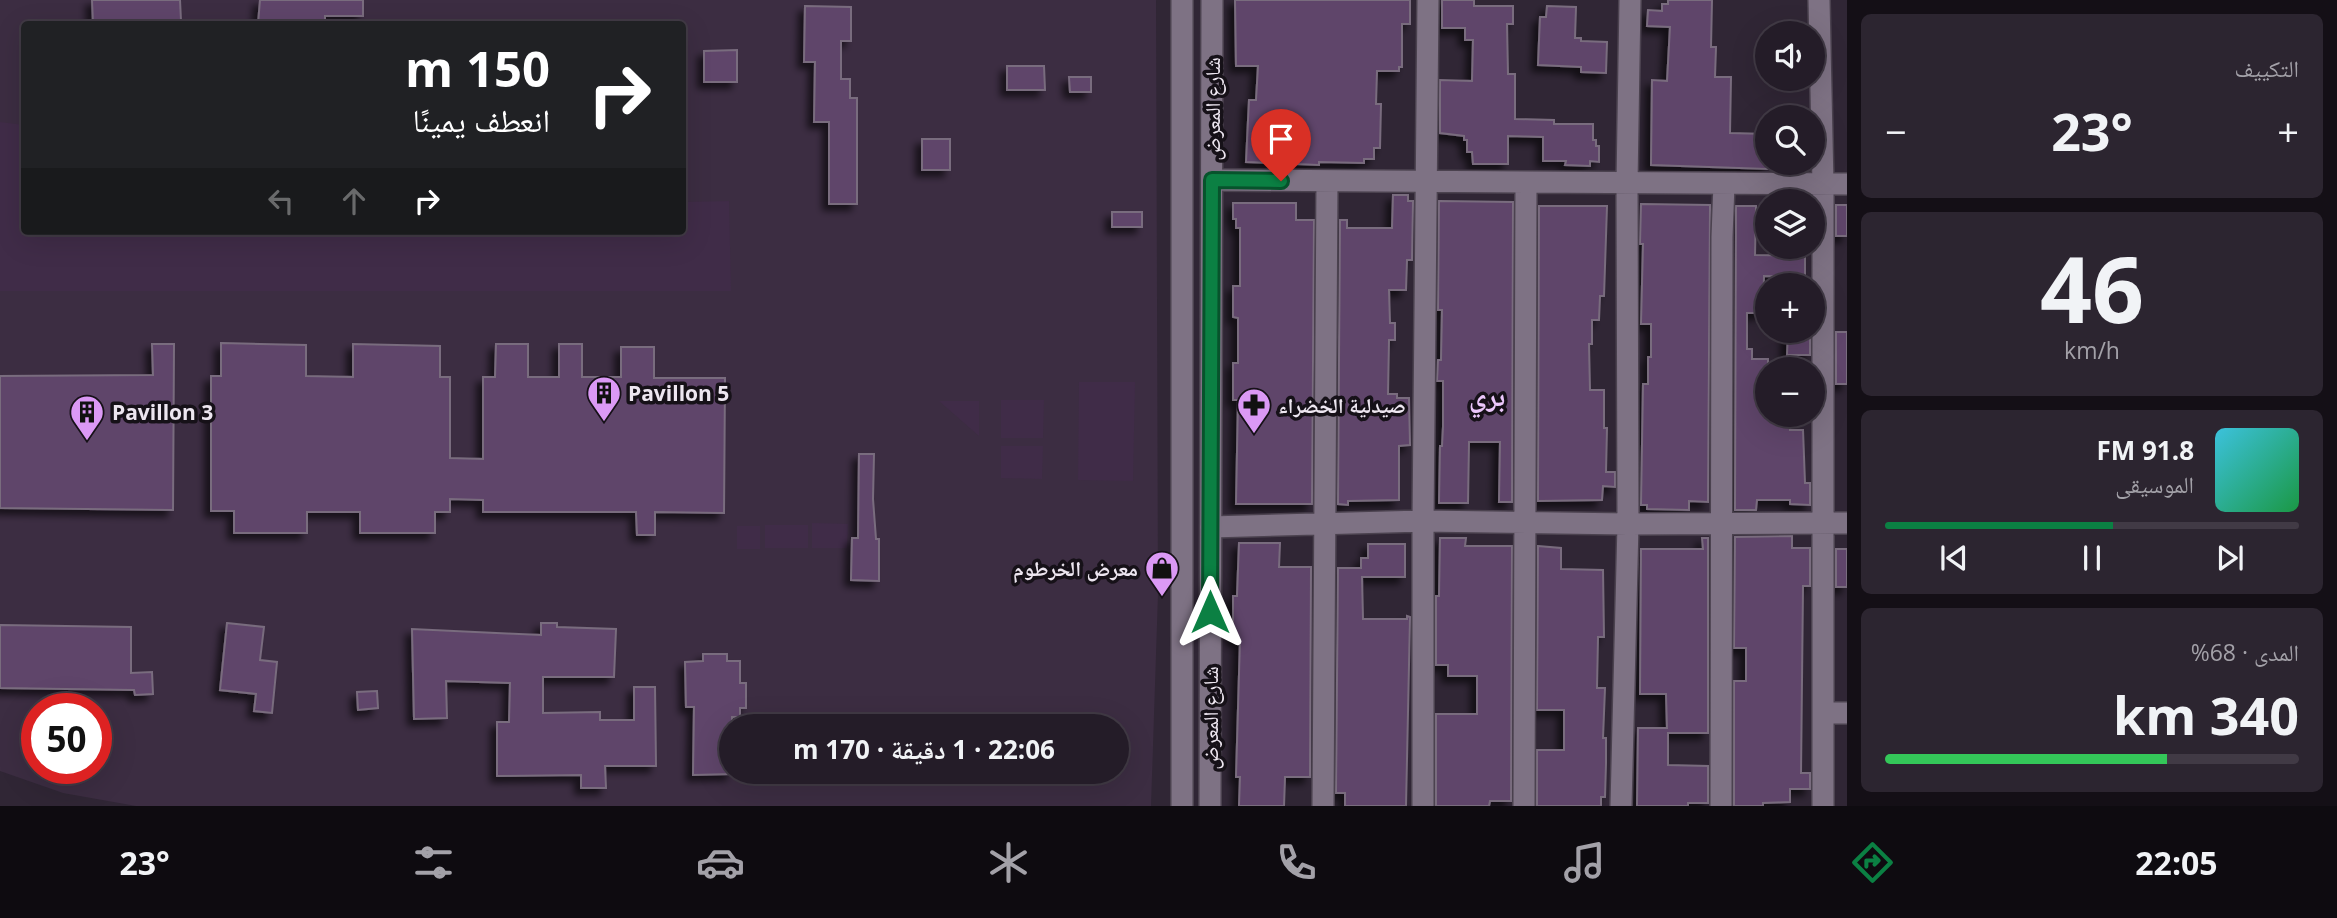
<!DOCTYPE html>
<html lang="ar">
<head>
<meta charset="utf-8">
<style>
	body { margin:0; font-family:"Open Sans","Noto Naskh Arabic",sans-serif; background:#2c2530; color:#f1f3f6; direction:rtl; height:100vh; display:flex; flex-direction:column; font-size:26px; white-space:nowrap }
	* { box-sizing:border-box; margin:0 }
	p { font-size:23px; color:#a3a1a8 }
	.icon { flex:none; width:38px; height:38px; fill:none; stroke:currentColor; stroke-width:2; stroke-linecap:round; stroke-linejoin:round }
	.map { position:relative; flex:1; overflow:hidden; direction:ltr }
	.panel { display:flex; flex-direction:column; gap:14px; padding:14px; background:#140f16; width:490px }
	.panel>* { flex:none }
	.banner { position:absolute; left:21px; top:21px; width:665px; height:214px; border-radius:7px; box-shadow:0 7px 28px #0002,0 0 0 2px #413a45; direction:rtl; background:#202124; color:#fff; overflow:hidden }
	.controls { position:absolute; left:1755px; top:21px; display:grid; gap:14px }
	.controls a { display:grid; place-items:center; width:70px; height:70px; border-radius:50%; background:#241c28; box-shadow:0 7px 28px #0002,0 0 0 2px #413a45; font-size:35px }
	.speed { position:absolute; left:21px; top:693px; display:flex; gap:14px; font-size:35px; font-weight:700; text-align:center }
	.speed>* { display:grid; place-content:center; width:91px; height:91px; border-radius:50%; background:#241c28; box-shadow:0 7px 28px #0002,0 0 0 2px #413a45; line-height:1 }
	.speed .limit { border:10px solid #d22; background:#fff; color:#111 }
	.pin { position:absolute; display:grid; place-items:center; width:60px; height:60px; color:#fff; margin:-72px -30px; border-radius:50% 50% 50% 0; rotate:-45deg; box-shadow:0 0 7px #0007 }
	.pin .icon { rotate:45deg }
	.me { position:absolute; width:77px; margin:-38px; rotate:0deg; stroke-linejoin:round; filter:drop-shadow(0 0 5px #0008) }
	.turn { display:flex; align-items:center; gap:24px; height:147px; padding:0 21px; font-size:32px }
	.turn .icon { width:91px; height:91px; stroke-width:2.5 }
	.turn b { display:block; font-size:49px; line-height:60px }
	.lanes { display:flex; align-items:center; height:66px; padding:0 21px; background:#0003; justify-content:center; gap:35px; direction:ltr }
	.lanes .off { opacity:.35 }
	.big { font-size:52px; font-weight:700; line-height:1.1 }
	.panel .tile { flex:1; display:flex; flex-direction:column; justify-content:center; gap:10px; min-width:0; padding:0 24px; border-radius:10px; background:#2c2530 }
	.panel .dial { align-items:center; gap:0 }
	.dial b { font-size:91px; line-height:1 }
	.song { display:flex; align-items:center; gap:21px }
	.cover { width:84px; height:84px; border-radius:10px; background:linear-gradient(135deg,hsl(190 70% 55%),hsl(140 70% 35%)) }
	.played { height:7px; border-radius:4px; background:linear-gradient(90deg,#0b8043 55%,#413a45 55%) }
	.keys { display:flex; justify-content:space-around; direction:ltr }
	.heat { display:flex; justify-content:space-between; align-items:center; font-size:38px; direction:ltr }
	.charge { height:10px; border-radius:5px; background:linear-gradient(90deg,#34c759 68%,#413a45 0) }
	.trip { position:absolute; left:719px; top:714px; width:410px; height:70px; border-radius:35px; background:#241c28; box-shadow:0 7px 28px #0002,0 0 0 2px #413a45; font-weight:700; line-height:70px; text-align:center; direction:rtl }
	.tabs { display:flex; height:112px; justify-content:space-around; align-items:center; background:#0e0b10; color:#a3a1a8 }
	.tabs .icon { width:49px; height:49px }
	.tabs .on { color:#0b8043 }
	.tabs b { font-size:32px; color:#f1f3f6 }
	main { display:flex; flex:1; min-height:0 }
	.map>svg:first-child { display:block }
	.built { fill:#3c2d42; fill-rule:evenodd }
	.green { fill:#402c48 }
	.building { fill:#5f446a; stroke:#796c7e; stroke-width:2; filter:url(#shadow) }
	.lines { fill:none; stroke-linecap:round; stroke-linejoin:round }
	.street-casing { stroke:#4b424f; stroke-width:24 }
	.secondary-casing { stroke:#4b424f; stroke-width:24 }
	.street { stroke:#7e7284; stroke-width:21 }
	.secondary { stroke:#7e7284; stroke-width:21 }
	.route-casing { stroke:#07532c; stroke-width:18 }
	.route { stroke:#0b8043; stroke-width:12 }
	.labels { text-anchor:middle; dominant-baseline:central; stroke-width:7; stroke-linejoin:round; paint-order:stroke }
	.street-label { font-size:21px; fill:#ede6f0; stroke:#161118 }
	.poi-label { font-size:21px; font-weight:bold; fill:#ede6f0; stroke:#161118; text-anchor:start }
	.district-label { font-size:28px; font-weight:bold; fill:#ebc7fb; stroke:#161118 }
</style>
</head>
<body>
<main>
<section class="panel">
<div class="tile"><p>التكييف</p>
<div class="heat"><a>−</a><b class="big">23°</b><a>+</a></div>
</div>
<div class="tile dial"><b>46</b><p>km/h</p></div>
<div class="tile">
<div class="song"><i class="cover"></i><div><b>91.8 FM</b><p>الموسيقى</p></div></div>
<div class="played"></div>
<div class="keys"><svg class="icon" aria-label="previous" viewBox="0 0 24 24"><path d="M18 5L8 12l10 7zM5 5v14"/></svg><svg class="icon" aria-label="pause" viewBox="0 0 24 24"><path d="M8 5v14M16 5v14"/></svg><svg class="icon" aria-label="next" viewBox="0 0 24 24"><path d="M6 5l10 7-10 7zM19 5v14"/></svg></div>
</div>
<div class="tile"><p>المدى · 68%</p><b class="big">340 km</b><div class="charge"></div></div>
</section>
<div class="map">
<svg width="1847" height="806" viewBox="0 0 1847 806">
	<defs>
		<filter id="shadow"><feDropShadow dx="-6" dy="6" stdDeviation="3.5" flood-color="#0009"/></filter>
	</defs>
	<rect width="100%" height="100%" fill="#302635"/>
	<!-- built -->
	<path class="built" d="M0,0H1156L1158,594L1151,806H136L63,793L0,771ZM24,24H682V231H24ZM37,709H96V768H37ZM732,726H1116V772H732Z"/>
	<!-- green -->
	<path class="green" d="M0,122L24,125V231H682L683,202L729,201L731,291H0Z
		M1079,382H1135L1133,481L1078,480Z
		M1001,400H1044L1043,438H1001Z
		M939,401H979V436Z
		M1001,446H1043L1042,479L1001,478Z
		M812,523L848,524L847,548H812Z
		M765,525H808V548H765Z
		M737,526H760V549H737Z"/>
	<!-- building -->
	<path class="building" d="M92,0H180L181,21L135,24H93Z
		M260,0H363V16H325V24H258Z
		M1235,0H1410V24H1402V67H1399V71H1377L1376,104H1381L1380,148H1374V159H1364V163L1319,162V165L1246,162L1249,100H1256L1258,66H1236Z
		M1442,0H1474V6H1513V24H1507L1508,74H1515V119L1554,120V124H1593V140H1596V146H1599V162L1590,161V166L1565,165L1566,161H1543V137L1508,136V164H1473L1472,152H1467V140H1464V136L1440,133V80L1472,81L1473,40H1465V28H1442Z
		M1668,0H1712L1711,47H1716L1715,77H1731L1730,133L1768,134V169L1651,165L1652,80L1667,81L1670,27L1647,26L1648,10L1662,11V4H1668Z
		M805,6L851,7V41H841V79H850V98H857V204H829V122H814L815,62H804Z
		M1547,6L1576,7L1575,38H1581V41L1607,42L1606,73L1581,72V67L1538,65L1540,17H1546Z
		M737,50V82H704V51Z
		M1007,66H1044L1045,90H1007Z
		M1069,77H1091V92H1070Z
		M922,139H950V170H922Z
		M1393,195H1408V201H1413L1412,260H1407L1406,290H1389L1390,323H1395V340H1389L1388,394H1397V398H1409L1410,445L1399,446V500L1348,501V505L1338,504L1340,220H1347V228H1392Z
		M1439,201L1513,202L1512,502H1499L1500,442H1469L1468,503H1439L1440,446H1442L1443,427V381H1437L1438,360H1441L1442,310H1438Z
		M1233,203H1296V220H1314L1312,504H1236L1238,400H1233V363H1238V318L1233,317V286H1240V228H1236V219H1233Z
		M1641,204L1710,205L1708,502L1689,501V510L1647,509V505H1641L1643,384H1648V357H1651V324H1641L1643,244H1640Z
		M1836,205H1847V236H1836Z
		M1539,206H1607L1604,296H1600L1599,320H1592V344H1589L1590,390H1604V428H1607L1606,472H1615V487L1603,486L1602,500L1538,501Z
		M1736,206H1756L1755,255L1805,256V277L1764,276L1763,313H1747V349H1752V359H1768V415H1791L1790,430H1803L1805,483H1810V505L1790,504V500H1757L1756,510H1735Z
		M1112,212H1142V227H1112Z
		M1788,331L1810,332V355H1787Z
		M1836,332H1847V384H1836Z
		M221,343L306,345V376L353,377V344L440,346V377H450V458L483,459V377H495L496,344H528V377H559V344H582V377H621V347H654V378H725L724,513L655,512V535H637L636,512H483V500L450,499V512H435V533H360V512H307V533H234V511H211V376H221Z
		M152,344H174L173,510L0,508V376L153,375Z
		M859,454H874L873,499L876,539H879V581L851,580L852,538H858Z
		M1792,536V548H1810V586H1803L1801,773H1810V789H1790V802L1763,803V806H1734V681H1746V648H1734L1735,537Z
		M1440,538H1466L1465,546H1512L1511,801H1490L1489,806H1436V714H1477V676H1448V665H1436V596H1439Z
		M1702,538H1708V733H1668V765L1708,766V803H1688V806H1637L1638,728H1667L1666,694H1640L1641,549H1703Z
		M1239,543H1280L1279,567H1311L1310,777H1285L1284,806H1239L1240,777H1236L1240,640H1233V596H1237Z
		M1368,544H1405V577H1362L1363,619H1407V616L1410,617L1406,806H1345V793H1336L1338,568H1361V558H1368Z
		M1538,546L1561,548V569L1603,570L1604,637H1598L1597,688H1605L1603,738H1606V763L1605,797H1601V806H1537V750H1564V710H1537Z
		M1836,549H1847V587H1836Z
		M227,623L264,627L260,660L277,662L272,713L254,711L256,694L220,690Z
		M541,623H557V627L616,629L614,677H543V713L600,712V720H634V687H655L656,766H605L606,788H581V775L497,776V722H509L510,683L446,681L447,718L414,719L412,629L541,635Z
		M0,625L131,627V673L152,672L153,694L135,695L134,690L0,688Z
		M703,654H727V661H740V683H746V708H740V717H732V774L693,775L694,707H686L685,662L703,661Z
		M377,691L378,708L358,710L357,692Z"/>
	<g class="lines">
		<!-- street casing -->
		<g class="street-casing">
			<path id="street" d="M1819,0L1823,184V806
				M1212,180L1847,184
				M1211,527L1423,521L1628,524L1847,523
				M1825,713H1847
				M1323,806L1327,181
				M1423,806V521L1428,0
				M1524,806L1526,183
				M1621,806L1628,524L1627,183L1630,0
				M1721,806L1722,237L1724,184"/>
		</g>
		<!-- secondary casing -->
		<g class="secondary-casing">
			<path id="secondary" d="M1182,0V806
				M1210,806L1212,0"/>
		</g>
		<!-- street -->
		<use href="#street" class="street"/>
		<!-- secondary -->
		<use href="#secondary" class="secondary"/>
	</g>
	<g class="lines">
		<!-- route casing -->
		<g class="route-casing">
			<path id="route" d="M1210,612L1212,180L1281,181"/>
		</g>
		<!-- route -->
		<use href="#route" class="route"/>
	</g>
	<!-- icons -->
	<defs>
		<g id="building-pin" transform="scale(1.75)"><path d="M0 17L-7.5 6A9.5 9.5 0 1 1 7.5 6Z" fill="#db99f5" stroke="#161118"/><path d="M-4-6H4V6H1V3H-1V6H-4ZM-2.5-4.3h1.7v1.8h-1.7ZM.8-4.3h1.7v1.8H.8ZM-2.5-1h1.7V.8h-1.7ZM.8-1h1.7V.8H.8Z" fill="#111"/></g>
		<g id="pharmacy-pin" transform="scale(1.75)"><path d="M0 17L-7.5 6A9.5 9.5 0 1 1 7.5 6Z" fill="#db99f5" stroke="#161118"/><path d="M-2-6h4v4h4v4h-4v4h-4v-4h-4v-4h4Z" fill="#111"/></g>
		<g id="shop-pin" transform="scale(1.75)"><path d="M0 17L-7.5 6A9.5 9.5 0 1 1 7.5 6Z" fill="#db99f5" stroke="#161118"/><path d="M-5-2.5h2.3a2.7 3.5 0 0 1 5.4 0H5L5.5 6h-11ZM-1.5-2.5h3a1.5 2.3 0 0 0-3 0Z" fill="#111"/></g>
	</defs>
	<g fill-rule="evenodd">
		<use href="#building-pin" x="604" y="393"/>
		<use href="#pharmacy-pin" x="1254" y="405"/>
		<use href="#building-pin" x="87" y="412"/>
		<use href="#shop-pin" x="1162" y="568"/>
	</g>
	<g class="labels">
		<!-- street labels -->
		<g class="street-label">
			<text transform="translate(1212 109) rotate(-90)">شارع المعرض</text>
			<text transform="translate(1210 718) rotate(-90)">شارع المعرض</text>
		</g>
		<!-- poi labels -->
		<g class="poi-label">
			<text x="628" y="393">Pavillon 5</text>
			<text x="1278" y="405">صيدلية الخضراء</text>
			<text x="112" y="412">Pavillon 3</text>
			<text x="1138" y="568" text-anchor="end">معرض الخرطوم</text>
		</g>
		<!-- district labels -->
		<g class="district-label">
			<text x="1487" y="395">بري</text>
		</g>
	</g>
</svg>
<div class="controls">
<a><svg class="icon" aria-label="sound" viewBox="0 0 24 24"><path d="M4 9h4l5-4v14l-5-4H4zM17 9q2 3 0 6"/></svg></a>
<a><svg class="icon" aria-label="search" viewBox="0 0 24 24"><circle cx="10" cy="10" r="6"/><path d="M15 15l6 6"/></svg></a>
<a><svg class="icon" aria-label="layers" viewBox="0 0 24 24"><path d="M12 4l9 5-9 5-9-5zM3 14l9 5 9-5"/></svg></a>
<a>+</a>
<a>−</a>
</div>
<div class="speed"><div class="limit">50</div></div>
<div class="pin" style="left:1281px;top:181px;background:#d93025"><svg class="icon" aria-label="arrive" viewBox="0 0 24 24"><path d="M6 21V4h12l-3 4 3 4H6"/></svg></div>
<svg class="me" style="left:1210px;top:612px" viewBox="-20 -20 40 40"><path d="M0-17L14 15 0 8-14 15z" fill="#0b8043" stroke="#fff" stroke-width="4"/></svg>
<div class="trip">22:06 · 1 دقيقة · 170 m</div>
<div class="banner">
<div class="turn"><svg class="icon" aria-label="right" viewBox="0 0 24 24"><path d="M7 20v-9h11M14 6l5 5-5 5"/></svg><div><b>150 m</b>انعطف يمينًا</div></div>
<div class="lanes"><svg class="icon off" aria-label="left" viewBox="0 0 24 24"><path d="M17 20v-9H6M10 6l-5 5 5 5"/></svg><svg class="icon off" aria-label="ahead" viewBox="0 0 24 24"><path d="M12 20V5M6 11l6-6 6 6"/></svg><svg class="icon" aria-label="right" viewBox="0 0 24 24"><path d="M7 20v-9h11M14 6l5 5-5 5"/></svg></div>
</div>
</div>
</main>
<nav class="tabs">
<b>22:05</b>
<svg class="icon on" aria-label="directions" viewBox="0 0 24 24"><path d="M12 3l9 9-9 9-9-9zM9 14v-3h6M13 9l2 2-2 2"/></svg>
<svg class="icon" aria-label="music" viewBox="0 0 24 24"><path d="M9 18V5l10-2v13"/><circle cx="6" cy="18" r="3"/><circle cx="16" cy="16" r="3"/></svg>
<svg class="icon" aria-label="phone" viewBox="0 0 24 24"><path d="M5 4h4l2 5-3 2q2 4 5 5l2-3 5 2v4C11 20 4 13 5 4z"/></svg>
<svg class="icon" aria-label="climate" viewBox="0 0 24 24"><path d="M12 3v18M4 7l16 10M4 17L20 7"/></svg>
<svg class="icon" aria-label="car" viewBox="0 0 24 24"><path d="M5 17H2v-5l4-1 3-4h7l3 4 3 1v5h-3M9 17h6M6 11h13"/><circle cx="7" cy="17" r="2"/><circle cx="17" cy="17" r="2"/></svg>
<svg class="icon" aria-label="filters" viewBox="0 0 24 24"><path d="M4 7h16M4 17h16"/><circle cx="9" cy="7" r="2"/><circle cx="15" cy="17" r="2"/></svg>
<b>23°</b>
</nav>
</body>
</html>
